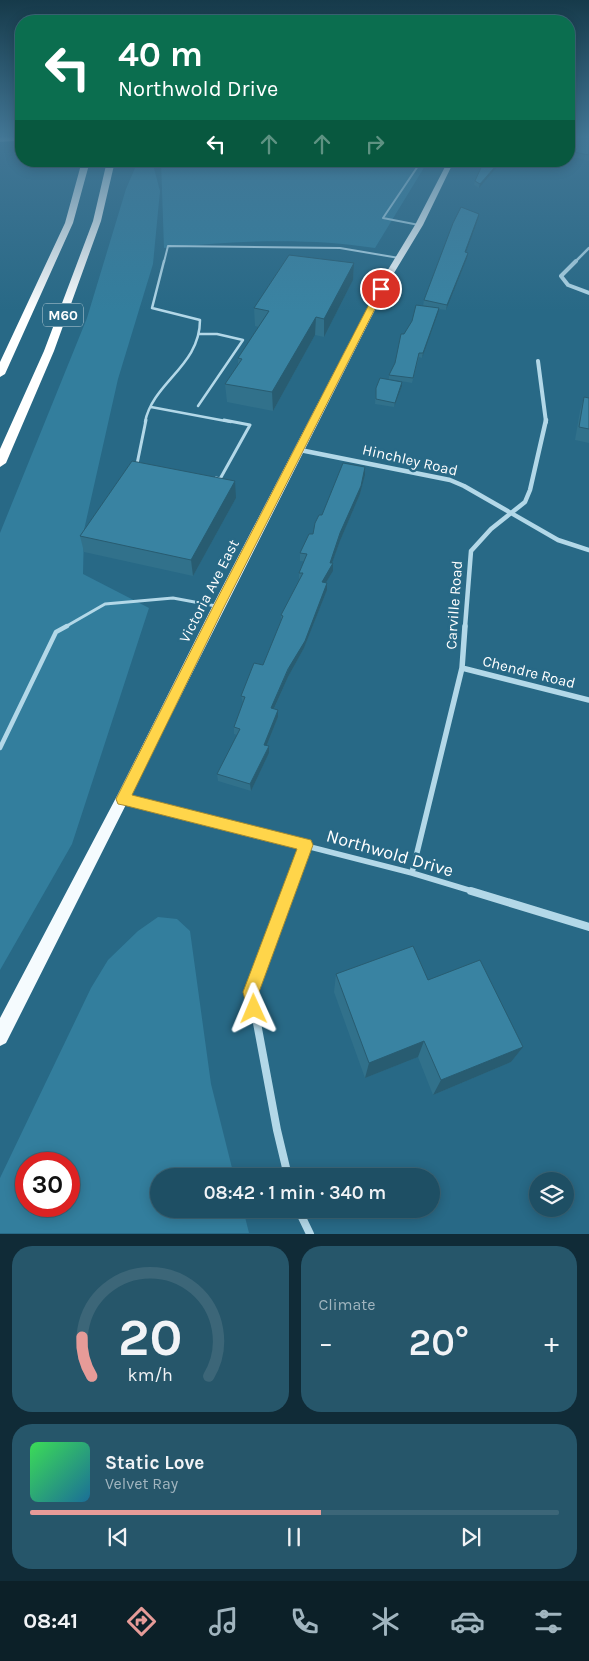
<!DOCTYPE html>
<html lang="en">
<head>
<meta charset="utf-8">
<style>
	body { margin:0; font-family:Karla,sans-serif; background:#26566a; color:#f1f3f6; height:100vh; display:flex; flex-direction:column; font-size:19px; white-space:nowrap }
	* { box-sizing:border-box; margin:0 }
	p { font-size:16px; color:#a1b5bf }
	.icon { flex:none; width:28px; height:28px; fill:none; stroke:currentColor; stroke-width:2; stroke-linecap:round; stroke-linejoin:round }
	.map { position:relative; height:1234px; overflow:hidden }
	.panel { display:flex; flex-direction:column; gap:12px; padding:12px; background:#102b37; flex:1 }
	.panel>* { flex:none }
	.top-card { position:absolute; left:15px; top:15px; width:560px; height:152px; border-radius:20px; box-shadow:0 2px 12px #0003,0 0 0 1px #3c6678; background:#0b6e4f; color:#fff; overflow:hidden }
	.tools { position:absolute; left:529px; top:1172px; display:grid; gap:10px }
	.tools a { display:grid; place-items:center; width:45px; height:45px; border-radius:50%; background:#1e4f64; box-shadow:0 2px 12px #0003,0 0 0 1px #3c6678; font-size:25px }
	.speed { position:absolute; left:15px; top:1152px; display:flex; gap:10px; font-size:25px; font-weight:700; text-align:center }
	.speed>* { display:grid; place-content:center; width:65px; height:65px; border-radius:50%; background:#1e4f64; box-shadow:0 2px 12px #0003,0 0 0 1px #3c6678; line-height:1 }
	.speed .limit { border:8px solid #d22; background:#fff; color:#111 }
	.pin { position:absolute; display:grid; place-items:center; width:42px; height:42px; color:#fff; margin:-21px; border:2px solid #fff; border-radius:50%; box-shadow:0 1px 5px #0007 }
	.me { position:absolute; width:55px; margin:-28px; rotate:359deg; stroke-linejoin:round; filter:drop-shadow(0 0 4px #0008) }
	.turn { display:flex; align-items:center; gap:18px; height:105px; padding:0 20px; font-size:22px }
	.turn .icon { width:65px; height:65px; stroke-width:2.5 }
	.turn b { display:block; font-size:35px; line-height:42px }
	.lanes { display:flex; align-items:center; height:48px; padding:0 20px; background:#0003; justify-content:center; gap:25px; direction:ltr }
	.lanes .off { opacity:.35 }
	.big { font-size:38px; font-weight:600; line-height:1.1 }
	.panel .card { flex:1; display:flex; flex-direction:column; justify-content:center; gap:8px; min-width:0; padding:0 18px; border-radius:20px; background:#26566a }
	.panel .dial { align-items:center; gap:0 }
	.dial svg { height:130px; overflow:visible; fill:none; stroke:#3c6678; stroke-width:7; stroke-linecap:round; text-anchor:middle }
	.dial text { fill:#f1f3f6; stroke:none }
	.song { display:flex; align-items:center; gap:15px }
	.cover { width:60px; height:60px; border-radius:8px; background:linear-gradient(135deg,hsl(130 70% 55%),hsl(200 70% 35%)) }
	.played { height:5px; border-radius:2px; background:linear-gradient(90deg,#e69b98 55%,#3c6678 55%) }
	.keys { display:flex; justify-content:space-around; direction:ltr }
	.heat { display:flex; justify-content:space-between; align-items:center; font-size:28px; direction:ltr }
	.panel .tiles { flex:1; display:grid; gap:12px; grid-template-columns:1fr 1fr }
	.card:last-child { grid-column:span 2 }
	.trip { position:absolute; left:150px; top:1168px; width:290px; height:50px; border-radius:25px; background:#1e4f64; box-shadow:0 2px 12px #0003,0 0 0 1px #3c6678; font-weight:600; line-height:50px; text-align:center }
	.dock { display:flex; height:80px; justify-content:space-around; align-items:center; background:#0c2028; color:#a1b5bf }
	.dock .icon { width:35px; height:35px }
	.dock .active { color:#e69b98 }
	.dock b { font-size:22px; color:#f1f3f6 }
	.map>svg:first-child { display:block }
	.green { fill:#337e9d; fill-rule:evenodd }
	.lines { fill:none; stroke-linecap:round; stroke-linejoin:round }
	.lane-far3 { stroke:#b3d8e8; stroke-width:2 }
	.lane-far2 { stroke:#b3d8e8; stroke-width:2.5 }
	.lane-far1 { stroke:#b3d8e8; stroke-width:3 }
	.lane { stroke:#b3d8e8; stroke-width:4.5 }
	.street-far4 { stroke:#b3d8e8; stroke-width:2.5 }
	.street-far3 { stroke:#b3d8e8; stroke-width:4 }
	.street-far2 { stroke:#b3d8e8; stroke-width:4.5 }
	.street-far1 { stroke:#b3d8e8; stroke-width:5.5 }
	.street { stroke:#b3d8e8; stroke-width:8 }
	.primary { fill:#f5fbfe; fill-rule:evenodd }
	.highway { fill:#fff; fill-rule:evenodd }
	.secondary-bridge { stroke:#ddeff7; stroke-width:5.5 }
	.wall { fill:#31718b }
	.shaded-wall { fill:#285c71 }
	.building { fill:#3983a2; stroke:#285c71 }
	.route { fill:#ffd54a; stroke:#a68a30 }
	.labels { text-anchor:middle; dominant-baseline:central; stroke-width:5; stroke-linejoin:round; paint-order:stroke }
	.shield { fill:#286986; stroke:#bed2db; stroke-width:1 }
	.shield-label { font-size:14px; font-weight:bold; fill:#fff }
	.street-label { font-size:15px; fill:#fff; stroke:#286986 }
	.near-street-label { font-size:18px; fill:#fff; stroke:#286986 }
</style>
</head>
<body>
<div class="map">
<svg width="589" height="1234" viewBox="0 0 589 1234">
	<rect width="100%" height="100%" fill="#286986"/>
	<!-- green -->
	<path class="green" d="M138,161H152L160,191L153,264L118,379L84,530L83,574L149,608L72,844L0,970V533L87,318L126,189Z
		M161,161H428L375,248C306,237 233,241 164,248Z
		M158,917L177,919L190,931L211,1084L234,1176H159V1209H243L249,1233H0V1178L91,988L108,960L138,931ZM26,1164H69V1206H26Z"/>
	<g class="lines">
		<!-- lane-far3 -->
		<path class="lane-far3" d="M16,151L21,138
			M418,166L383,218L419,225
			M164,262L168,246L340,248L399,258"/>
		<!-- lane-far2 -->
		<path class="lane-far2" d="M198,406L243,340L217,334H200
			M151,407L231,422
			M145,422C153,382 200,366 200,320L152,308L164,261"/>
		<!-- lane-far1 -->
		<path class="lane-far1" d="M140,464H137L146,420
			M216,478L220,479L250,425L224,420
			M65,627L105,604L173,598L216,606"/>
		<!-- lane -->
		<path class="lane" d="M0,748L56,632L67,626"/>
		<!-- street-far4 -->
		<path class="street-far4" d="M575,262L589,248"/>
		<!-- street-far3 -->
		<path class="street-far3" d="M576,261L561,276L568,285L589,293
			M538,361L546,422"/>
		<!-- street-far2 -->
		<path class="street-far2" d="M300,450L450,480L464,486L558,540L589,550
			M465,627L471,551L491,529L525,502L530,490L546,420"/>
		<!-- street-far1 -->
		<path class="street-far1" d="M462,668L589,700
			M123,799L412,873L475,892
			M412,873L462,668L465,626
			M288,892L306,845"/>
		<!-- street -->
		<path class="street" d="M471,891L589,927
			M288,1176L277,1130L251,991L289,891
			M298,1209L310,1234"/>
		<!-- primary -->
		<path class="primary" d="M448,161H454L423,225L391,278L6,1043L0,1046V1018L118,794L212,607L383,278L415,225Z"/>
		<!-- highway -->
		<path class="highway" d="M82,161H90L73,223L5,374L0,377V362L65,223Z
			M107,161H115L101,221L54,351L6,463L0,467V449L44,351L93,221Z"/>
		<!-- secondary-bridge -->
		<path class="secondary-bridge" d="M0,139L21,138"/>
	</g>
	<!-- wall -->
	<path class="wall" d="M569,138H589V161L572,157V154L569,153Z
		M484,161L479,188L474,185L475,181Z
		M478,219L466,252L467,258L446,310L438,309V313L422,358L419,357L412,383L389,379V375L395,363L404,334L423,306L424,300Z
		M354,263L353,280L324,337L315,335L273,411L227,402L225,384L238,365V358L259,327L255,326L254,308Z
		M402,382V386L394,407L375,404L376,388Z
		M584,397L589,398V443L575,440L580,411Z
		M365,475L360,494L340,541L332,563L333,571L326,582L327,590L304,648L288,677L274,709L278,717L267,745L269,753L251,791L218,781L217,774L237,735L234,734V727L243,703L241,696L263,665L281,621V615L299,580V573L304,561H300V553L313,534L322,515Z
		M236,498L193,576L84,552L80,536Z
		M336,974L523,1047L511,1062L433,1095L418,1057L365,1078L334,992Z"/>
	<!-- shaded-wall -->
	<path class="shaded-wall" d="M500,161H502L479,188L480,184Z
		M479,214L478,219L464,258L465,252Z
		M468,253L467,258L446,310L447,305Z
		M354,263L353,280L324,337V319Z
		M439,308L438,313L422,358L423,353Z
		M316,317L315,335L273,411L272,392Z
		M402,382V386L394,407L395,403Z
		M365,467V475L360,494L340,541L331,566L333,563V571L322,589V582L330,563L340,533Z
		M235,481L236,498L193,576L191,560Z
		M327,583V590L304,648L288,677L271,715V708Z
		M278,710V717L264,752V745Z
		M269,746V753L251,791L250,784Z
		M424,1041L418,1057L365,1078L369,1063Z
		M523,1047L511,1062L433,1095L441,1080Z"/>
	<!-- building -->
	<path class="building" d="M569,138H584L589,139V155L573,152L577,149L569,148Z
		M484,161H500L480,184L475,181Z
		M461,207L479,214L465,252L468,253L447,305L424,300L453,223Z
		M289,255L354,263L324,319L316,317L272,392L225,384L242,359L238,358L269,311L254,308Z
		M416,305L439,308L423,353H419L413,378L389,375L395,363L401,334H404L412,321Z
		M380,378L402,382L395,403L376,399V388Z
		M584,397L589,398V429L579,427Z
		M132,461L235,481L191,560L80,536Z
		M343,463L365,467L361,486L340,533L330,563H333L322,582L327,583L305,641L288,669L271,708L278,710L264,745L269,746L250,784L217,774L240,729L234,727L245,697L241,696L254,663L263,665L283,616L281,615L303,573H299L307,554L300,553L309,534H313L315,523L319,515H322Z
		M413,946L428,980L480,960L523,1047L441,1080L424,1041L369,1063L336,974Z"/>
	<!-- sky -->
	<linearGradient id="sky" x2="0" y2="1"><stop stop-color="#163a4a"/><stop offset="0.44" stop-color="#427695"/><stop offset="1" stop-color="#427695" stop-opacity="0"/></linearGradient>
	<rect width="589" height="311" fill="url(#sky)"/>
	<!-- route -->
	<path class="route" d="M381,287L385,289L224,607L132,795L311,840L313,845L259,992L263,1009L260,1015L254,1017L249,1015L243,992L297,849L123,805L118,804L116,799L213,607L377,289Z"/>
	<g class="labels">
		<!-- shield labels -->
		<rect class="shield" x="43" y="303.5" width="40" height="23" rx="4"/>
		<g class="shield-label">
			<text x="63" y="315">M60</text>
		</g>
		<!-- street labels -->
		<g class="street-label">
			<text transform="translate(410 460) rotate(13)">Hinchley Road</text>
			<text transform="translate(209 591) rotate(-63)">Victoria Ave East</text>
			<text transform="translate(454 605) rotate(-86)">Carville Road</text>
			<text transform="translate(529 672) rotate(14)">Chendre Road</text>
		</g>
		<!-- near-street labels -->
		<g class="near-street-label">
			<text transform="translate(390 853) rotate(16)">Northwold Drive</text>
		</g>
	</g>
</svg>
<div class="tools">
<a><svg class="icon" aria-label="layers" viewBox="0 0 24 24"><path d="M12 4l9 5-9 5-9-5zM3 14l9 5 9-5"/></svg></a>
</div>
<div class="speed"><div class="limit">30</div></div>
<div class="pin" style="left:381px;top:289px;background:#d93025"><svg class="icon" aria-label="arrive" viewBox="0 0 24 24"><path d="M6 21V4h12l-3 4 3 4H6"/></svg></div>
<svg class="me" style="left:254px;top:1009px" viewBox="-20 -20 40 40"><path d="M0-17L14 15 0 8-14 15z" fill="#ffd54a" stroke="#fff" stroke-width="4"/></svg>
<div class="trip">08:42 · 1 min · 340 m</div>
<div class="top-card">
<div class="turn"><svg class="icon" aria-label="left" viewBox="0 0 24 24"><path d="M17 20v-9H6M10 6l-5 5 5 5"/></svg><div><b>40 m</b>Northwold Drive</div></div>
<div class="lanes"><svg class="icon" aria-label="left" viewBox="0 0 24 24"><path d="M17 20v-9H6M10 6l-5 5 5 5"/></svg><svg class="icon off" aria-label="ahead" viewBox="0 0 24 24"><path d="M12 20V5M6 11l6-6 6 6"/></svg><svg class="icon off" aria-label="ahead" viewBox="0 0 24 24"><path d="M12 20V5M6 11l6-6 6 6"/></svg><svg class="icon off" aria-label="right" viewBox="0 0 24 24"><path d="M7 20v-9h11M14 6l5 5-5 5"/></svg></div>
</div>
</div>
<section class="panel">
<div class="tiles">
<div class="card dial"><svg viewBox="0 0 100 80">
<path d="M14 69A42 42 0 1 1 86 69"/>
<path d="M14 69A42 42 0 0 1 8 45" stroke="#e69b98"/>
<text x="50" y="56" font-size="32" font-weight="700">20</text>
<text x="50" y="72" font-size="11">km/h</text>
</svg></div>
<div class="card"><p>Climate</p>
<div class="heat"><a>−</a><b class="big">20°</b><a>+</a></div>
</div>
<div class="card">
<div class="song"><i class="cover"></i><div><b>Static Love</b><p>Velvet Ray</p></div></div>
<div class="played"></div>
<div class="keys"><svg class="icon" aria-label="previous" viewBox="0 0 24 24"><path d="M18 5L8 12l10 7zM5 5v14"/></svg><svg class="icon" aria-label="pause" viewBox="0 0 24 24"><path d="M8 5v14M16 5v14"/></svg><svg class="icon" aria-label="next" viewBox="0 0 24 24"><path d="M6 5l10 7-10 7zM19 5v14"/></svg></div>
</div>
</div>
</section>
<nav class="dock">
<b>08:41</b>
<svg class="icon active" aria-label="directions" viewBox="0 0 24 24"><path d="M12 3l9 9-9 9-9-9zM9 14v-3h6M13 9l2 2-2 2"/></svg>
<svg class="icon" aria-label="music" viewBox="0 0 24 24"><path d="M9 18V5l10-2v13"/><circle cx="6" cy="18" r="3"/><circle cx="16" cy="16" r="3"/></svg>
<svg class="icon" aria-label="phone" viewBox="0 0 24 24"><path d="M5 4h4l2 5-3 2q2 4 5 5l2-3 5 2v4C11 20 4 13 5 4z"/></svg>
<svg class="icon" aria-label="climate" viewBox="0 0 24 24"><path d="M12 3v18M4 7l16 10M4 17L20 7"/></svg>
<svg class="icon" aria-label="car" viewBox="0 0 24 24"><path d="M5 17H2v-5l4-1 3-4h7l3 4 3 1v5h-3M9 17h6M6 11h13"/><circle cx="7" cy="17" r="2"/><circle cx="17" cy="17" r="2"/></svg>
<svg class="icon" aria-label="filters" viewBox="0 0 24 24"><path d="M4 7h16M4 17h16"/><circle cx="9" cy="7" r="2"/><circle cx="15" cy="17" r="2"/></svg>
</nav>
</body>
</html>
